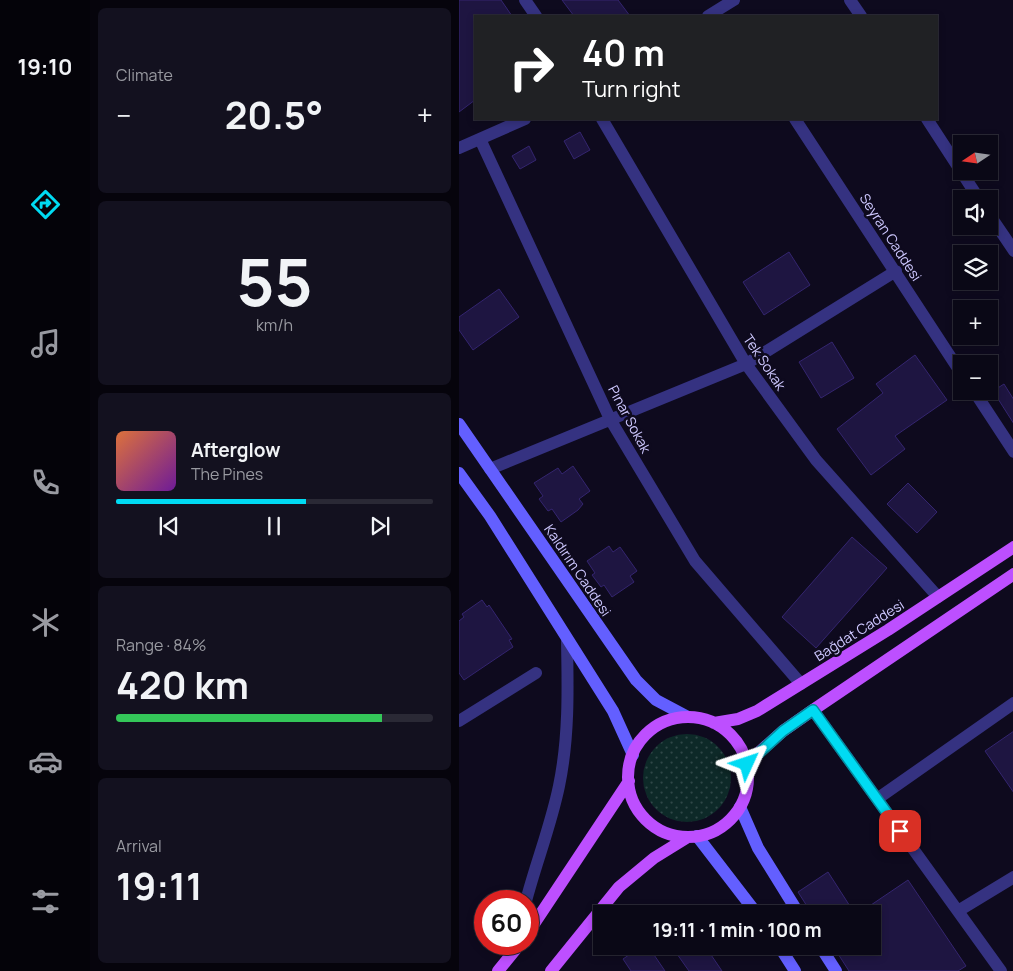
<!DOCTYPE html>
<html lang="en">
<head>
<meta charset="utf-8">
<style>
	body { margin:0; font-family:Manrope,sans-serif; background:#13111f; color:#f1f3f6; height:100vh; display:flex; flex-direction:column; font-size:19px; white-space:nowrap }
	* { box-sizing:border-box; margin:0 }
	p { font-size:16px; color:#999aa1 }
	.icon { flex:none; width:28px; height:28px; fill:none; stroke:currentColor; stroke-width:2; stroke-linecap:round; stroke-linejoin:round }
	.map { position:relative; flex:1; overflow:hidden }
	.panel { display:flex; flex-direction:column; gap:8px; padding:8px; background:#06040c; width:369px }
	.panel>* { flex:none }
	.hud { position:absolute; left:15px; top:15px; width:464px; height:105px; border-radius:0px; box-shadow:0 2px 8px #0003,0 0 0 1px #2a2935; background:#202124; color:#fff; overflow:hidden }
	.needle { width:32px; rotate:257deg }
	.fabs { position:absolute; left:494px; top:135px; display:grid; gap:10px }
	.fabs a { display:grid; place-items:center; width:45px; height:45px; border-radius:0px; background:#0a0816; box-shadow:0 2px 8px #0003,0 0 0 1px #2a2935; font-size:25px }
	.speed { position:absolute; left:15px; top:890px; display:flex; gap:10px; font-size:25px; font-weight:700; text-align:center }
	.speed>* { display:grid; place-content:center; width:65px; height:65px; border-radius:50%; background:#0a0816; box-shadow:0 2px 8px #0003,0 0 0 1px #2a2935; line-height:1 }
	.speed .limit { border:8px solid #d22; background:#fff; color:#111 }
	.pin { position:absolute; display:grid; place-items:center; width:42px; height:42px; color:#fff; margin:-21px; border-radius:10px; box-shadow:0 2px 8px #0006 }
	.me { position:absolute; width:55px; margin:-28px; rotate:48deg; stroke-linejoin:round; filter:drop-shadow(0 0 4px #0008) }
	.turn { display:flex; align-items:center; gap:18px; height:105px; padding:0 25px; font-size:22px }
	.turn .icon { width:65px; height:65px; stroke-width:2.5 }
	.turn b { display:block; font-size:35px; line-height:42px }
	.big { font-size:38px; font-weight:700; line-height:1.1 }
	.panel .card { flex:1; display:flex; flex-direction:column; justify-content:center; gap:8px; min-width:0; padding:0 18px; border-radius:8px; background:#13111f }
	.panel .dial { align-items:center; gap:0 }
	.dial b { font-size:65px; line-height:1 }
	.song { display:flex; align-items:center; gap:15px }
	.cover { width:60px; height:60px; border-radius:8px; background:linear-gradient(135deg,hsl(20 70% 55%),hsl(280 70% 35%)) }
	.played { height:5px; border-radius:2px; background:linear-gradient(90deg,#00dbf3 60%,#2a2935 60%) }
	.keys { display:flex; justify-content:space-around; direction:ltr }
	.heat { display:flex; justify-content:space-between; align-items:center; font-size:28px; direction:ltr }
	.charge { height:8px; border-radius:4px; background:linear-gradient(90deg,#34c759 84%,#2a2935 0) }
	.trip { position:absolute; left:134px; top:905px; width:288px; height:50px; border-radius:0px; background:#0a0816; box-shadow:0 2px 8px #0003,0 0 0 1px #2a2935; font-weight:700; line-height:50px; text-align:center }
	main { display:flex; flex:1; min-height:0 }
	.dock { display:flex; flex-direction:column; width:90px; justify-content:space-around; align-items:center; background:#040309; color:#999aa1 }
	.dock .icon { width:35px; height:35px }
	.dock .on { color:#00dbf3 }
	.dock b { font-size:22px; color:#f1f3f6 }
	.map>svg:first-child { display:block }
	.green { fill:url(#green-dots) }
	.building { fill:#1e1541; stroke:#34256f }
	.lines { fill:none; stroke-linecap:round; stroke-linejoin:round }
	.street { stroke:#353281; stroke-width:12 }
	.secondary { stroke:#635fff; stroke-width:12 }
	.primary { stroke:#bd4fff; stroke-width:12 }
	.route-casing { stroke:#008e9e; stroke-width:12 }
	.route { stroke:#00dbf3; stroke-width:9 }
	.labels { text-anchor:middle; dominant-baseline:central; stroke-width:5; stroke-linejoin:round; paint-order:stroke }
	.street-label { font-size:14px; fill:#cec8ff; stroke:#0e0a1e }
</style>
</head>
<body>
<main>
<nav class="dock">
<b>19:10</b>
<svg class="icon on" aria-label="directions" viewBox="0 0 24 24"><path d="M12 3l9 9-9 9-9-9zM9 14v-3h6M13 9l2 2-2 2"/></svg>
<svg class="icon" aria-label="music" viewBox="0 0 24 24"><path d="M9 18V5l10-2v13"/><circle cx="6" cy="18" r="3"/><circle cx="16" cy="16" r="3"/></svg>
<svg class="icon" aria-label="phone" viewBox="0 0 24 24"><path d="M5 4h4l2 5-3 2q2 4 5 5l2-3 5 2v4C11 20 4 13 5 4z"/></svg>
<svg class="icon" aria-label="climate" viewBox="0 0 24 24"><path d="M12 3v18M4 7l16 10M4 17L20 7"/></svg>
<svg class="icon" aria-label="car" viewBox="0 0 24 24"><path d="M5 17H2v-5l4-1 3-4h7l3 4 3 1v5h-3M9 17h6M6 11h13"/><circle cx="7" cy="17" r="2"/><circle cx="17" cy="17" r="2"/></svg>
<svg class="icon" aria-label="filters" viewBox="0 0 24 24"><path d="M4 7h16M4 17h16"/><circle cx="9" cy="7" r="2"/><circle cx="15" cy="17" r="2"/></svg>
</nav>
<section class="panel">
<div class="card"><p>Climate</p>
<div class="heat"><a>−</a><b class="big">20.5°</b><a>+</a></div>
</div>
<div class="card dial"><b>55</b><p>km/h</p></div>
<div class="card">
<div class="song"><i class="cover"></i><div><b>Afterglow</b><p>The Pines</p></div></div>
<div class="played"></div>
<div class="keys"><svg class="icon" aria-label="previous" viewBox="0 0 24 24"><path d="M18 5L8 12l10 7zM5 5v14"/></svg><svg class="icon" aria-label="pause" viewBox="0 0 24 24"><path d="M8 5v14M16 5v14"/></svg><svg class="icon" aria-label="next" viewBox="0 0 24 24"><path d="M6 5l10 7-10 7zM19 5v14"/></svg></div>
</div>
<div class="card"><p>Range · 84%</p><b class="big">420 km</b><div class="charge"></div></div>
<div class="card"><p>Arrival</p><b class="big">19:11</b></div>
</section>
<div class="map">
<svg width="555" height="971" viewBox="0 0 555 971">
	<defs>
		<pattern id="green-dots" width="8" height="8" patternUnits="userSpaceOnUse" patternTransform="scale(1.25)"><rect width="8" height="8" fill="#0d2928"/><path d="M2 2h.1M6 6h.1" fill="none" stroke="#2f4748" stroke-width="1.8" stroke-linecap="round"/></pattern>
	</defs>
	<rect width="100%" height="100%" fill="#0e0a1e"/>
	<!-- green -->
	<path class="green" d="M184 778a44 44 0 1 1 88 0a44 44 0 1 1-88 0Z"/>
	<!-- building -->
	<path class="building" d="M0,0H42L53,16H16V100L0,112Z
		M103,0H159L171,16H115Z
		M121,132L131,150L115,159L105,141Z
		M70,146L77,160L61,169L53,156Z
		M330,252L351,285L305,315L284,282Z
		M40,289L60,317L14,350L0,330V317Z
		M373,342L395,378L362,398L340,362Z
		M456,355L488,400L436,436L446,449L412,475L378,429L424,393L417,384Z
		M545,384L555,400V424L534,391Z
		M114,466L131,491L120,499L124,504L119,510L102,522L93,509L89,511L80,499L84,496L75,483L99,468L103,474Z
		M449,483L478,512L458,533L428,504Z
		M393,537L428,568L357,648L323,617Z
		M150,546L154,552L161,547L178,571L171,576L175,582L153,597L145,585L142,587L133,575L136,573L128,561Z
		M23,600L28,607L30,605L53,639L50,640L54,647L5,680L0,673V621L5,617L3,614Z
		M555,731V793L526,751Z
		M369,872L396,914H353L339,892Z
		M449,880L507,966L499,971H390L374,946H412V905Z
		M183,946H189L206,971H172L164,959Z
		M230,946H246L263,971H230L218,954Z"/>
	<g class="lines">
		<!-- street -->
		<path class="street" d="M66,0L77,16
			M391,0L402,16
			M249,16L275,0
			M143,119L287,364L357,460L479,597
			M336,119L502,373
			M468,119L520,199
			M21,139L151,419L236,561L342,684
			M0,148L66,119
			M530,214L555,251
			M515,391L555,452
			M31,469L287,364L437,271
			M354,710L542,971
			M0,721L77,673
			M418,799L555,703
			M67,901C77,863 92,825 100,786C110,738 109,690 108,641
			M499,911L555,877"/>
		<!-- secondary -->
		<path class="secondary" d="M0,424L177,680L197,700L229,717
			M0,473L31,516L154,711L174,755
			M281,807L299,848L340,914
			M238,836L298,914
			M320,946L336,971
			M361,946L377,971"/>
		<!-- primary -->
		<path class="primary" d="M169 777a60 60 0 1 1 120 0a60 60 0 1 1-120 0Z
			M255,723L279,719L298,711L429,630L555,547
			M288,763L324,731L354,710L555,574
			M69,933L170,781
			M39,971L61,944
			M92,971L160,887L195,858L229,837"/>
	</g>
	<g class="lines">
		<!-- route casing -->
		<g class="route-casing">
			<path id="route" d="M288,764L324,731L354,710L441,831"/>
		</g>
		<!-- route -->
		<use href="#route" class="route"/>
	</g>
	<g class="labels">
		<!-- street labels -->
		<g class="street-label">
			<text transform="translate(432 237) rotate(57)">Seyran Caddesi</text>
			<text transform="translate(306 362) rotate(56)">Tek Sokak</text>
			<text transform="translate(171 419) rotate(62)">Pınar Sokak</text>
			<text transform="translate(119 570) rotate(56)">Kaldırım Caddesi</text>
			<text transform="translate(400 630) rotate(-32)">Bağdat Caddesi</text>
		</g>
	</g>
</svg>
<div class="fabs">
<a><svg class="needle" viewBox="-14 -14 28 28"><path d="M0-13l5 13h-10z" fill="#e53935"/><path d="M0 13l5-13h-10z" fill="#999aa1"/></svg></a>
<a><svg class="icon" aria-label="sound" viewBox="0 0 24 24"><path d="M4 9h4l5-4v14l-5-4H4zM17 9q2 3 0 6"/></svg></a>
<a><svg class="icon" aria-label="layers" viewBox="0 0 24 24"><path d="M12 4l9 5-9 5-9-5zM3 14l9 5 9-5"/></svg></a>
<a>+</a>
<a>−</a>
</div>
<div class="speed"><div class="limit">60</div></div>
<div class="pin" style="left:441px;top:831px;background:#d93025"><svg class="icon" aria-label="arrive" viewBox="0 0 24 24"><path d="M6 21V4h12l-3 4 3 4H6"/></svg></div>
<svg class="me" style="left:288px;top:764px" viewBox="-20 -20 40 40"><path d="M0-17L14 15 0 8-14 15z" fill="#00dbf3" stroke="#fff" stroke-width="4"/></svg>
<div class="trip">19:11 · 1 min · 100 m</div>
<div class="hud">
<div class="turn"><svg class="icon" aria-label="right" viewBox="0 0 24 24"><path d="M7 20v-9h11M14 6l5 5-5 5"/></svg><div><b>40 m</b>Turn right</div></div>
</div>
</div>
</main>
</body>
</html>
